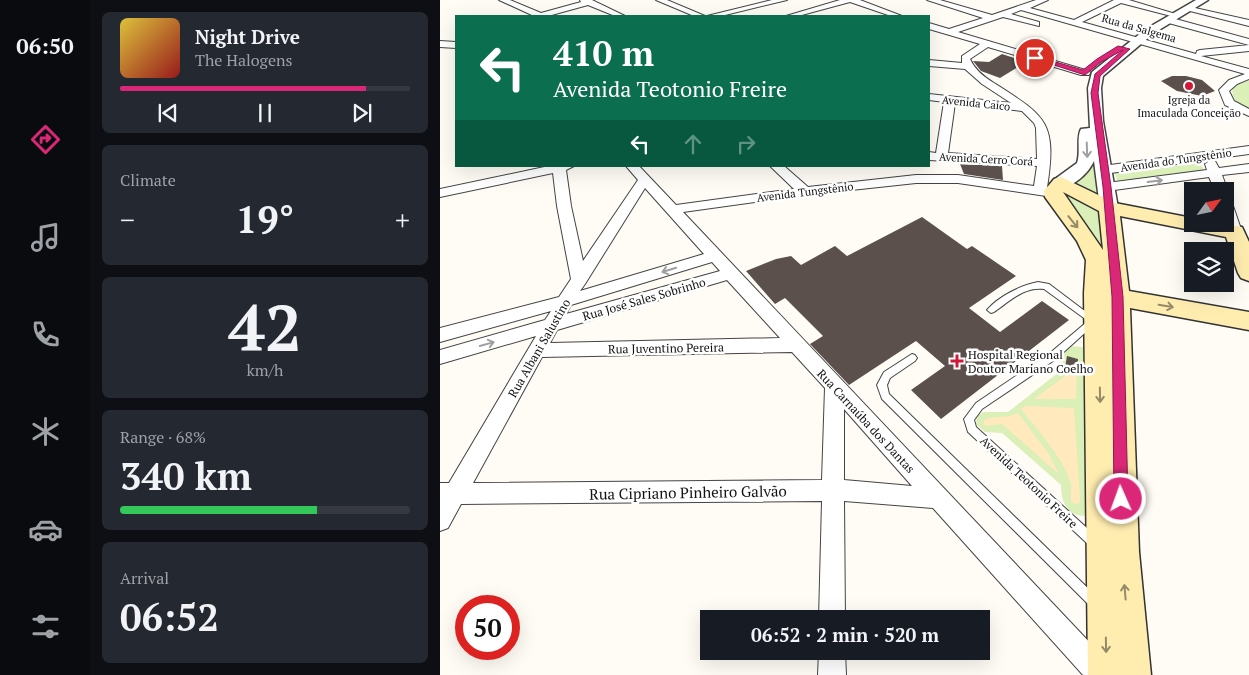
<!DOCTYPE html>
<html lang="en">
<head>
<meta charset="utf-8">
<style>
	body { margin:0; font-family:"PT Serif",serif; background:#242831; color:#f1f3f6; height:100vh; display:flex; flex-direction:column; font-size:19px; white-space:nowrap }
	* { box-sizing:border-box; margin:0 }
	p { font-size:16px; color:#9ea1a6 }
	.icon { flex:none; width:28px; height:28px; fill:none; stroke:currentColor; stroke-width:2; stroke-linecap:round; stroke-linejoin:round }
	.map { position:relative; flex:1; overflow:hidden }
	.panel { display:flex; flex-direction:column; gap:12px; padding:12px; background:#0d0f14; width:350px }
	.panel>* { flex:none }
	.banner { position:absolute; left:15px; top:15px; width:475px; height:152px; border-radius:0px; box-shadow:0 5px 20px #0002; background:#0b6e4f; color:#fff; overflow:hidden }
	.needle { width:32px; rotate:57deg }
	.fabs { position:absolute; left:744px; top:182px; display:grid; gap:10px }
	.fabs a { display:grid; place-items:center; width:50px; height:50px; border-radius:0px; background:#171b24; box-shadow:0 5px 20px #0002; font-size:25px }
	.speed { position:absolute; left:15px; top:595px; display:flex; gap:10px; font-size:25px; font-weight:700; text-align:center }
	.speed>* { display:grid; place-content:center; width:65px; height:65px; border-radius:50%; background:#171b24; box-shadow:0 5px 20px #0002; line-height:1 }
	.speed .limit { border:8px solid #d22; background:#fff; color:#111 }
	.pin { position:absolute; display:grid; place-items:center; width:42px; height:42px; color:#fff; margin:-21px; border:2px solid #fff; border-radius:50%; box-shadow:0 1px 5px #0007 }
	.me { position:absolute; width:55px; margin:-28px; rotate:358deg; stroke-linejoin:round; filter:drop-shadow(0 0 4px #0008) }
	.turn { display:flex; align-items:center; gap:18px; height:105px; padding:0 15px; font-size:22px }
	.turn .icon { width:65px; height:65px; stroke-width:2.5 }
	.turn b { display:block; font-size:35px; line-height:42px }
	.lanes { display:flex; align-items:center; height:48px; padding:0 15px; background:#0003; justify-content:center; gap:25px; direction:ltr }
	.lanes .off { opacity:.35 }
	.big { font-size:38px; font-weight:600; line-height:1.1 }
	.panel .widget { flex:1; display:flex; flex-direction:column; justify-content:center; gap:8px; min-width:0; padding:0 18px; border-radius:8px; background:#242831 }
	.panel .dial { align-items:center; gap:0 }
	.dial b { font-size:65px; line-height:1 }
	.song { display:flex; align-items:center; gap:15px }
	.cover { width:60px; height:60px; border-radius:8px; background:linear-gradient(135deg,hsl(50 70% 55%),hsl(0 70% 35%)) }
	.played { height:5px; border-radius:2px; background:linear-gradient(90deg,#db2777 85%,#363941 85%) }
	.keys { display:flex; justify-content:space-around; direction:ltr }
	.heat { display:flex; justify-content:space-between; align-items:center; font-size:28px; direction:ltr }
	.charge { height:8px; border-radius:4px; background:linear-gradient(90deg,#34c759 68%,#363941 0) }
	.trip { position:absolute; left:260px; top:610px; width:290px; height:50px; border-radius:0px; background:#171b24; box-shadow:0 5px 20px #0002; font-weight:600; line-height:50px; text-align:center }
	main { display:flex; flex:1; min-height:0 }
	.tab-bar { display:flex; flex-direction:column; width:90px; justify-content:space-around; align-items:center; background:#090b0e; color:#9ea1a6 }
	.tab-bar .icon { width:35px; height:35px }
	.tab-bar .active { color:#db2777 }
	.tab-bar b { font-size:22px; color:#f1f3f6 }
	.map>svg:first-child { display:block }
	.green { fill:#dbefb9 }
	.sand { fill:#ffe9bd }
	.building { fill:#5b504c }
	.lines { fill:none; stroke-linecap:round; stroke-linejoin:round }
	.service-casing { stroke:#444; stroke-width:2 }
	.minor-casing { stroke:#444; stroke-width:2 }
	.tertiary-casing { stroke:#444; stroke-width:3 }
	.secondary-casing { stroke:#333; stroke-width:3 }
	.service { fill:#fff; fill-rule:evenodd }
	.minor { fill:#fff; fill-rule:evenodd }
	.tertiary { fill:#fff; fill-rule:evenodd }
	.secondary { fill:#ffedb0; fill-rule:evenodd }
	.oneway { stroke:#a0a0a0 }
	.oneway2 { stroke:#948a68 }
	.route { fill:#db2777; stroke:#8e194d }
	.poi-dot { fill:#d01a37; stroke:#fff; stroke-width:2 }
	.labels { text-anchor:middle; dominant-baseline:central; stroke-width:5; stroke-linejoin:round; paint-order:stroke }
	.far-street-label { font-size:11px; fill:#111; stroke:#fff }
	.far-poi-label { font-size:11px; fill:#111; stroke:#fff }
	.street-label { font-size:12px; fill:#111; stroke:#fff }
	.poi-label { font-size:12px; fill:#111; stroke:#fff; text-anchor:start }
	.near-street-label { font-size:15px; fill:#111; stroke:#fff }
</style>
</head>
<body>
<main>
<nav class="tab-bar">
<b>06:50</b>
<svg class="icon active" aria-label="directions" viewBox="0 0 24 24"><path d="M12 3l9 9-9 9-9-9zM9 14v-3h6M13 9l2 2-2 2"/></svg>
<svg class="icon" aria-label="music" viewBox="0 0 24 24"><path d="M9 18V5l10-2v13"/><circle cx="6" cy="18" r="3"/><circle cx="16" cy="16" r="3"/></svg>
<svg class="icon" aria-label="phone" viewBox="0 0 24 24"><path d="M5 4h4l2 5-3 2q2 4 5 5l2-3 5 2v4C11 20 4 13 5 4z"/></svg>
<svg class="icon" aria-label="climate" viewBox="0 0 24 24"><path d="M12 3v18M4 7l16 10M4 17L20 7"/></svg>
<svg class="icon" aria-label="car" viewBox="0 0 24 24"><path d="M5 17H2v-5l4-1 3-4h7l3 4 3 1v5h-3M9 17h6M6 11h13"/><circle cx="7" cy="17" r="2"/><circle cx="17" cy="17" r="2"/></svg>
<svg class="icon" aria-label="filters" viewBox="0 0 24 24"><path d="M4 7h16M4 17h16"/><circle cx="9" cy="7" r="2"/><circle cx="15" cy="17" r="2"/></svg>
</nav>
<section class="panel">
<div class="widget">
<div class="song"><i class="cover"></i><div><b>Night Drive</b><p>The Halogens</p></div></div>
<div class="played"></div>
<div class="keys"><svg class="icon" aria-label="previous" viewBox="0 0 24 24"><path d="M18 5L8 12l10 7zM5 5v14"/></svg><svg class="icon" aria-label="pause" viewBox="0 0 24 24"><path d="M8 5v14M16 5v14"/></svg><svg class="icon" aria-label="next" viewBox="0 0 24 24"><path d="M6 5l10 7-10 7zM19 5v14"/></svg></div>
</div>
<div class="widget"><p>Climate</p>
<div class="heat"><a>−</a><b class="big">19°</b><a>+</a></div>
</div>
<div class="widget dial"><b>42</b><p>km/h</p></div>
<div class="widget"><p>Range · 68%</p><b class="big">340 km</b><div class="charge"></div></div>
<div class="widget"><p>Arrival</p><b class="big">06:52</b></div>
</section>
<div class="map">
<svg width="809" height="675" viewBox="0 0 809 675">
	<rect width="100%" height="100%" fill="#fffcf5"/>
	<!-- green -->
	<path class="green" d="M809,80V109C797,104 790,99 793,86Z
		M655,162L662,201L629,184L644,175Z
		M758,162L766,171L677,181L675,173Z
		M626,193L655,205L663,214V258L623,197Z
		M631,346L643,347L648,511L644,516C626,515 621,501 621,485L562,433L545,432L536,424L537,416L543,412H568L619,372L624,352Z"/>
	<!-- sand -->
	<path class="sand" d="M625,368L637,371L636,399H594L625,376Z
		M586,406L634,408L640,498V502L637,504L632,503C629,496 632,490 631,484C625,460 596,428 581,409Z
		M578,413L608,453L619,474L562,424L546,426L543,424L544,420C555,415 567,419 578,413Z"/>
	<!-- building -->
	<path class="building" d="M562,54L586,62L560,78L541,71L533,61L549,62Z
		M732,76H746L762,80L775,91L762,96L737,91L721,81Z
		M520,164L562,166L563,180L524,174Z
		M482,217L527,249L532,246L576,276L529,308L560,332L602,301L629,320L501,419L471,390L505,366L476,341L409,385L370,344L383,336L345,298L335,304L306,271L336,259L351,256L361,265L395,246L407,256Z
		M627,356L638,359L637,371L625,368Z"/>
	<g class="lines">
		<!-- service casing -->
		<g class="service-casing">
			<path id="service" d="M598,282L609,284L658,321L616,359L542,409L534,420L536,427L659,539L661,543L659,547L655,549L651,547L528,432L524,419L536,403L610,353L648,321L604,289C584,286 569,302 554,312L551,313L547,310C558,297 581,285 598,282Z
				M472,354L475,355L477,358L475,361L450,378L447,385L449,394L659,599L661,603L659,607L655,609L651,607L442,399L437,385L444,372Z"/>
		</g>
		<!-- minor casing -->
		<g class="minor-casing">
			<path id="minor" d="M59,0H70L101,13L141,2L140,0H152L185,16H175L148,5L108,16H94Z
				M216,0H227L265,16H254Z
				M332,0H347L281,16H267Z
				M400,0H420L462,16H451L410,2L358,16H346Z
				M487,0H500L552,15L596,0H608L590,8L634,20L674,0H689L739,15L735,17L681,3L642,22L756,54L757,51L760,50L809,45V51L761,56L809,69V79L797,84L789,91L794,101L809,109V116L785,105L779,90L789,80L805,74L581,10L571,14L599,22V26L563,17L518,32L649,71L650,73L649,75H641L548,47L530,59C535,70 544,77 554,83C607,117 617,122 607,188L618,190L620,193L618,196L613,197L518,183H476L365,195L243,212L671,665L675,675H643L493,508L404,501L405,619H379L382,501L21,504L8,528L0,531V483H9L96,336L0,364V350L105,320L111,311L0,342V328L119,297L131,279L117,206L113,173L0,197V189L109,166H134L126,170L131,206L143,261L198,180L186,166H199L236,205L354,189L330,166H344L368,187L476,175H518L594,186L597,166L489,160V152L496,153L504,102L489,100V94L571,103L542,84L525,69L489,66V60L522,63V56L540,44L489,29V23L509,29L543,18ZM515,103L582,111L594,123L596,128L597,159L508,153ZM205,188L264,254L140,291L145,284ZM272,262L280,271L126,314L131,305ZM287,280L340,338L110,343L117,330ZM352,352L385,388L382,480L33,483L102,357ZM404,409L472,486L404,480Z
				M746,6L809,20V26L746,10Z
				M728,17L809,39V45L725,22L724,20Z
				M0,41L16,42V48L0,47Z
				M809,146V154L663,174L657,170L663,166Z
				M771,160L775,161L779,168L809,164V172L782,175L788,191L785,194V191H775L769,177L667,191L660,187L667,183L767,170L765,164Z
				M785,199L792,203L802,232L800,235H790C783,224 785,212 785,199Z
				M379,651H405L406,675H378Z"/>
		</g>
		<!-- tertiary casing -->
		<g class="tertiary-casing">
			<path id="tertiary" d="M756,0H768L714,33L663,76L661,88L663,121L678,208L675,212L669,213L663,212L660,208L654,161C648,174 631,190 615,187L613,183L615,179L637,163C641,152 636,138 641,129L650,128L648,88L652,72L706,29Z"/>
		</g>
		<!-- secondary casing -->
		<g class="secondary-casing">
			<path id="secondary" d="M621,177L675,203L752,218V224H785L802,227L809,242V281L801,278L798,273L786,237L680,216L689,291L809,312V330L690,308L699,552L711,675H648L644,293L646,260L637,241L605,197L604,191L614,179ZM623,192L659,211L663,250Z"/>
		</g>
		<!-- service -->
		<use href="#service" class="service"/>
		<!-- minor -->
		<use href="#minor" class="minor"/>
		<!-- tertiary -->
		<use href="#tertiary" class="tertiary"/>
		<!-- secondary -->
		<use href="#secondary" class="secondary"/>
	</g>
	<!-- one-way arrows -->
	<defs><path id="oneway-shaft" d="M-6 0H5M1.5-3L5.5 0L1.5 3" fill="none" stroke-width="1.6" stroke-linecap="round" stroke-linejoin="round" transform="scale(1.25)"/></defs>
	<g class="oneway">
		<use href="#oneway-shaft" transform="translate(647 150) rotate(88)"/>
		<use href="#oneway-shaft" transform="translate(715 181) rotate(-7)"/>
		<use href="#oneway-shaft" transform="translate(229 270) rotate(163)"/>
		<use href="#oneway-shaft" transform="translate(47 344) rotate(-15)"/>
	</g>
	<g class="oneway2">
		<use href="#oneway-shaft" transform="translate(633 222) rotate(51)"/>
		<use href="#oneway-shaft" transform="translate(726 306) rotate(10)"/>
		<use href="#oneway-shaft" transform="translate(660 395) rotate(89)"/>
		<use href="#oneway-shaft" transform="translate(685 592) rotate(-95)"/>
		<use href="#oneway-shaft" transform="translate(666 645) rotate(89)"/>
	</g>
	<!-- route -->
	<path class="route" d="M678,46L690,49L660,76L658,93L671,187L683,297L688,499L686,504L681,506L676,504L674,499L672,297L663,187L651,93L655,74L683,50L661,62L645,75L592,58L595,56L643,70L657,59Z"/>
	<!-- markers -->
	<g class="poi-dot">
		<circle cx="749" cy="86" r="5"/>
		<path d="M514.5 353.5h5v5h5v5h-5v5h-5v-5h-5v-5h5z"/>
	</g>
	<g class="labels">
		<!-- far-street labels -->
		<g class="far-street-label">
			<text transform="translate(699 28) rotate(16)">Rua da Salgema</text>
			<text transform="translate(536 103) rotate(6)">Avenida Caico</text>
			<text transform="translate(546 159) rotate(3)">Avenida Cerro Corá</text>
			<text transform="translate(736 160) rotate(-8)">Avenida do Tungstênio</text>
			<text transform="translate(365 192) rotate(-7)">Avenida Tungstênio</text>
		</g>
		<!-- far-poi labels -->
		<g class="far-poi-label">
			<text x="749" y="100">Igreja da<tspan x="749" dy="13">Imaculada Conceição</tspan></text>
		</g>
		<!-- street labels -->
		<g class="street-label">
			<text transform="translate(204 299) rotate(-16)">Rua José Sales Sobrinho</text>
			<text transform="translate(99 348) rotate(-60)">Rua Albani Salustino</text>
			<text transform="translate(226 348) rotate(-1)">Rua Juventino Pereira</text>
			<text transform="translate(426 421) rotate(47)">Rua Carnaúba dos Dantas</text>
			<text transform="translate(589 482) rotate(43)">Avenida Teotonio Freire</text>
		</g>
		<!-- poi labels -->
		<g class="poi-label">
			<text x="528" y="354">Hospital Regional<tspan x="528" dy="14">Doutor Mariano Coelho</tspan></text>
		</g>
		<!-- near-street labels -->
		<g class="near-street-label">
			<text transform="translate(248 492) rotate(-1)">Rua Cipriano Pinheiro Galvão</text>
		</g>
	</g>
</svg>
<div class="fabs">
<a><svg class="needle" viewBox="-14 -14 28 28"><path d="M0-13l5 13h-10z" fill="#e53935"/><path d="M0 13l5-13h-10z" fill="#9ea1a6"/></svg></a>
<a><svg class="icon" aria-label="layers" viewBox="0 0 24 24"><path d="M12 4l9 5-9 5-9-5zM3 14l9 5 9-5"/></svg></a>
</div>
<div class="speed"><div class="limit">50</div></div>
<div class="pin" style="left:595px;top:58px;background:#d93025"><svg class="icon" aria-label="arrive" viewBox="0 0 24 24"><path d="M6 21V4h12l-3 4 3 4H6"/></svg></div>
<svg class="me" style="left:681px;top:499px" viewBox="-20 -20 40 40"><circle r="17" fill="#db2777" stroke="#fff" stroke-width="3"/><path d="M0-11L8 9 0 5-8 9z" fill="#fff"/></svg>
<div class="trip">06:52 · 2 min · 520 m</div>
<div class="banner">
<div class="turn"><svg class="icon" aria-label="left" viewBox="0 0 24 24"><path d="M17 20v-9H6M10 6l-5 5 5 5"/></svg><div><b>410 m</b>Avenida Teotonio Freire</div></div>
<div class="lanes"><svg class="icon" aria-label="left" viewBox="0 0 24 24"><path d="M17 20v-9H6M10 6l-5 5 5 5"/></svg><svg class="icon off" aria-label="ahead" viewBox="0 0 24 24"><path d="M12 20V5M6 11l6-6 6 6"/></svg><svg class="icon off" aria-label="right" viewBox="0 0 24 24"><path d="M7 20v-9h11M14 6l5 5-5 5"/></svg></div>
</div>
</div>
</main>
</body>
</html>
